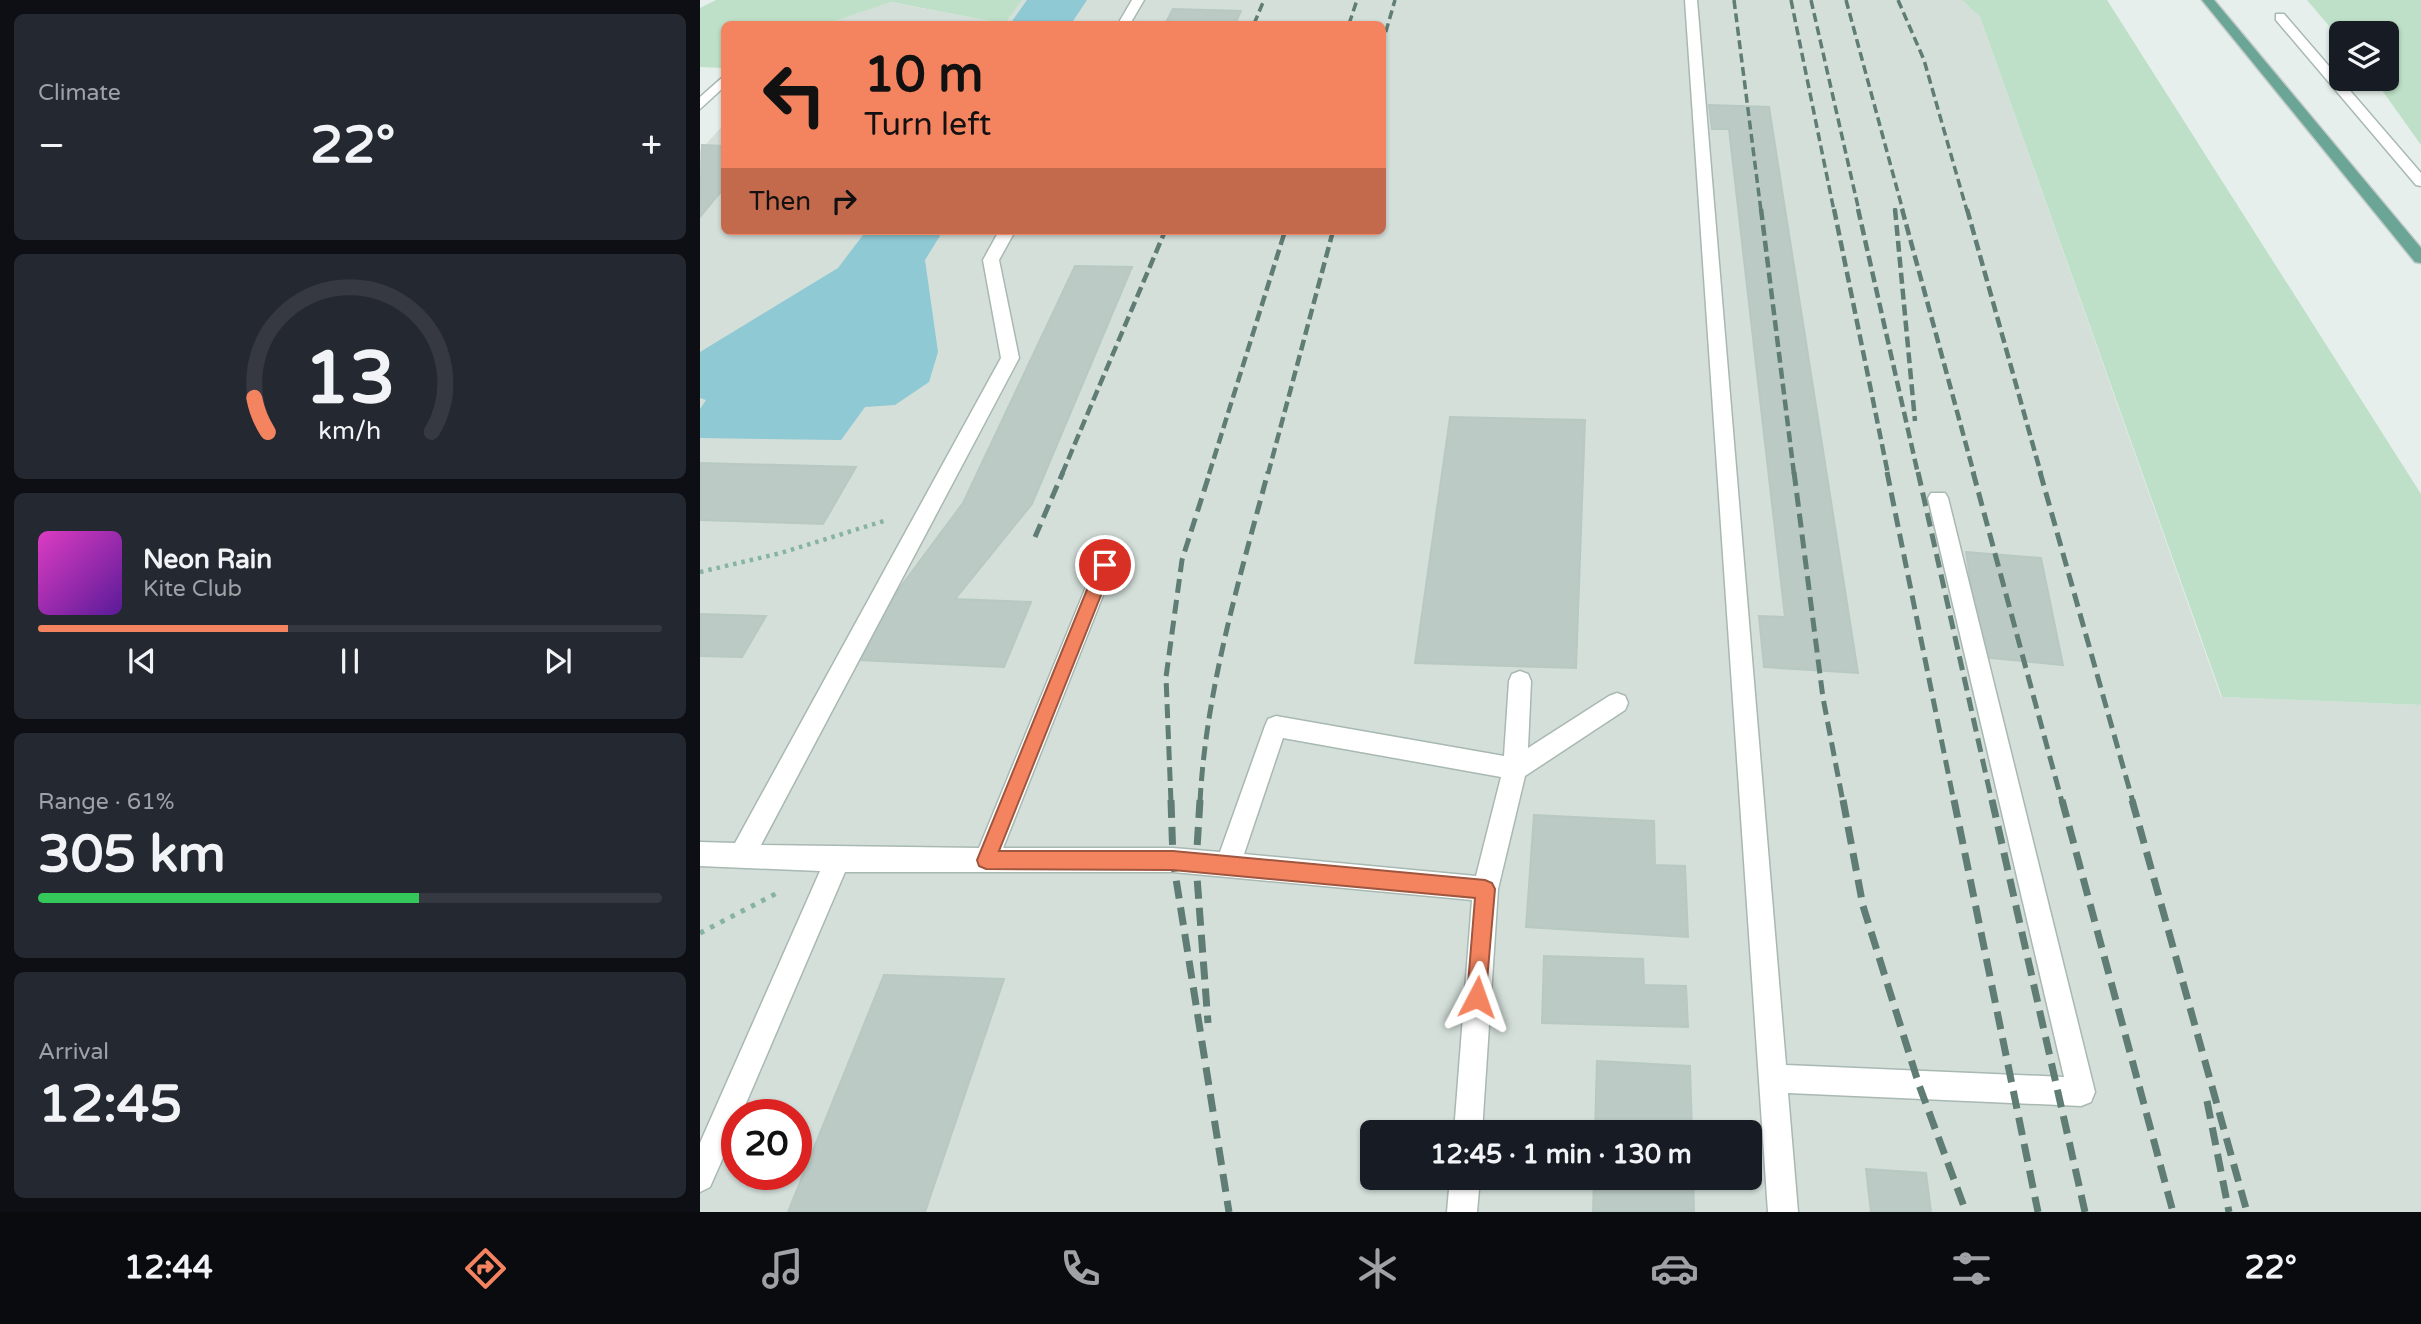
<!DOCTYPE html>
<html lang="en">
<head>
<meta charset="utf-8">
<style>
	body { margin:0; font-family:"Varela Round",sans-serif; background:#242831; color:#f1f3f6; height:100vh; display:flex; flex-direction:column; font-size:26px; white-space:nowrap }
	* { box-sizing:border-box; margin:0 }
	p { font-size:23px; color:#9ea1a6 }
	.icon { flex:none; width:38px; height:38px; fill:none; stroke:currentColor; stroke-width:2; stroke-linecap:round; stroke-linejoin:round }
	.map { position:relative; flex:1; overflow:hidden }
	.drawer { display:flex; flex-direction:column; gap:14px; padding:14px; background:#0d0f14; width:700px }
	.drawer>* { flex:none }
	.guide { position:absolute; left:21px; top:21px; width:665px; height:214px; border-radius:10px; box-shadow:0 2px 5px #0004; background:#f4845f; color:#111; overflow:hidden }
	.buttons { position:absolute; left:1629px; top:21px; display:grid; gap:14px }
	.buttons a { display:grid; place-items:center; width:70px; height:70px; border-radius:10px; background:#171b24; box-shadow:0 2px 5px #0004; font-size:35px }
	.speed { position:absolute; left:21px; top:1099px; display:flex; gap:14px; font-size:35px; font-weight:700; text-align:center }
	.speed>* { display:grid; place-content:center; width:91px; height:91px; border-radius:50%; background:#171b24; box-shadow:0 2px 5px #0004; line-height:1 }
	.speed .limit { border:10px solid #d22; background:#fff; color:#111 }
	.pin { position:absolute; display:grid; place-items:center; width:60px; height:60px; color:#fff; margin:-30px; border:4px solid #fff; border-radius:50%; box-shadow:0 2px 7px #0007 }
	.me { position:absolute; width:77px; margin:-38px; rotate:4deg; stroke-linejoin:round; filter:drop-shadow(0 0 5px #0008) }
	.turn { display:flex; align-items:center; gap:24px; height:147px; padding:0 28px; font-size:32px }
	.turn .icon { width:91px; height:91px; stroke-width:2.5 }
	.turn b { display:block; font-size:49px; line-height:60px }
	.then { display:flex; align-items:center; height:66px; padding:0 28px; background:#0003; gap:14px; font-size:26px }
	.big { font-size:52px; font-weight:800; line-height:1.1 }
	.drawer .tile { flex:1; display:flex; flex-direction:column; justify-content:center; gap:10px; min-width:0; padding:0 24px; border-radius:10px; background:#242831 }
	.drawer .dial { align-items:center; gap:0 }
	.dial svg { height:182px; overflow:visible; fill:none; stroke:#363941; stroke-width:7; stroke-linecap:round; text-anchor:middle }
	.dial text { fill:#f1f3f6; stroke:none }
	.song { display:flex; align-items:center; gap:21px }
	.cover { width:84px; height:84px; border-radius:10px; background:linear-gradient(135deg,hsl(310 70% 55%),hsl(270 70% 35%)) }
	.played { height:7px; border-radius:4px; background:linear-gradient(90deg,#f4845f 40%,#363941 40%) }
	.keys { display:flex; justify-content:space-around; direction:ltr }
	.heat { display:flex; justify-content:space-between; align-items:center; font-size:38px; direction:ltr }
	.charge { height:10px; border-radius:5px; background:linear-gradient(90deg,#34c759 61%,#363941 0) }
	.trip { position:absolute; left:660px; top:1120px; width:402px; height:70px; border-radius:10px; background:#171b24; box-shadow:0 2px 5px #0004; font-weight:800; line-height:70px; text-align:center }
	.dock { display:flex; height:112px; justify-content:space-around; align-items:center; background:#090b0e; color:#9ea1a6 }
	.dock .icon { width:49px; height:49px }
	.dock .current { color:#f4845f }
	.dock b { font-size:32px; color:#f1f3f6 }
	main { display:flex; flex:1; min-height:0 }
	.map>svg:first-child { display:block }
	.built { fill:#d4dfda; fill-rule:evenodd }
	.green { fill:#bfe0c8 }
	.water { fill:#8ec9d4 }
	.building { fill:#bbcac4; stroke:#b8c9c2; stroke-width:2 }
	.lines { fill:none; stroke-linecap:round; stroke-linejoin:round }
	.minor-casing { stroke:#a8b8b2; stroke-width:3 }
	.major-casing { stroke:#c2cac8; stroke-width:3 }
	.path-far1 { stroke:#86b3a5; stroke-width:4.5; stroke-dasharray:3.5 5; stroke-linecap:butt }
	.path { stroke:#86b3a5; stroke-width:5; stroke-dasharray:4.5 7; stroke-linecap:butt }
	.minor { fill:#fff; fill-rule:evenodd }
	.major { fill:#6aa596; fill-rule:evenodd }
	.rail-far3 { stroke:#5f7d75; stroke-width:3.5; stroke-dasharray:9 4.5; stroke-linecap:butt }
	.rail-far2 { stroke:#5f7d75; stroke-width:4.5; stroke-dasharray:11 5; stroke-linecap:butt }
	.rail-far1 { stroke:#5f7d75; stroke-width:5; stroke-dasharray:14 7; stroke-linecap:butt }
	.rail { stroke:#5f7d75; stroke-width:7; stroke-dasharray:18 9; stroke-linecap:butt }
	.route { fill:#f4845f; stroke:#9f563e; stroke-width:2 }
</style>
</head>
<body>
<main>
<section class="drawer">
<div class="tile"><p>Climate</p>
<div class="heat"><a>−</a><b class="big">22°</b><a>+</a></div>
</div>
<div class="tile dial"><svg viewBox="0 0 100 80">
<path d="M14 69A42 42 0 1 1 86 69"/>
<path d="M14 69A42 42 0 0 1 8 54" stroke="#f4845f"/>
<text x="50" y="56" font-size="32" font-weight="700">13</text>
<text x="50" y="72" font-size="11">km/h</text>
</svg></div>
<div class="tile">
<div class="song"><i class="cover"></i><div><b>Neon Rain</b><p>Kite Club</p></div></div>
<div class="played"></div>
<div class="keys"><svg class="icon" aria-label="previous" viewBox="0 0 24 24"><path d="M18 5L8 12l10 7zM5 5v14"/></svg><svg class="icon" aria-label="pause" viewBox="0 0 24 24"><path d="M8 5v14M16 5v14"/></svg><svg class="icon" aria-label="next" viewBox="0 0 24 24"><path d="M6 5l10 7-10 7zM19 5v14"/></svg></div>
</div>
<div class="tile"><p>Range · 61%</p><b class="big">305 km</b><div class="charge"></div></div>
<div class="tile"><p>Arrival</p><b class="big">12:45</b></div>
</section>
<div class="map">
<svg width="1721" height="1212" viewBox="0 0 1721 1212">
	<rect width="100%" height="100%" fill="#e6efeb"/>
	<!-- built -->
	<path class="built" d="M322,0H1262L1280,17L1521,697L1721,705V1212H0V151L24,124V231H682V24H305ZM37,1115H96V1174H37ZM672,1132H1050V1178H672Z
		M190,2L305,24H126Z"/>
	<!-- green -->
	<path class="green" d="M16,0H322L305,24L191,2L126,24H24V68L0,67V8Z
		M1262,0H1407L1721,494V705L1522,697L1280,17Z
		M1607,0H1721V145L1674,79H1687V33H1642L1641,40Z"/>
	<!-- water -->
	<path class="water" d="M327,0H387L371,24H310Z
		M166,231H243L225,260L238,352L229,382L195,405L165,407L141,440L0,438V409L6,400L0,398V352L138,268Z"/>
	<!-- building -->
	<path class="building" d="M473,9L541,11L535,24H465Z
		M1009,105L1069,107L1158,673L1064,667L1059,616L1085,617L1029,129H1012Z
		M2,145L24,146V188L0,217Z
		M375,266L432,267L332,504L255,599L331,602L304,667L159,660L193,597L263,503Z
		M750,417L885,420L876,668L715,663Z
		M0,463L156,467L123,524L0,520Z
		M1266,552L1341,558L1363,665L1282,657Z
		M0,614L66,616L42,657L0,656Z
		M834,815L954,821L955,865L985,866L988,937L826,927Z
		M844,956L943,959L944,985L986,986L988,1027L842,1023Z
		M184,975L304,979L225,1212H88Z
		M897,1061L990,1066L992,1132H895Z
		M1166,1169L1226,1173L1231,1212H1171Z
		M894,1178H993L994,1212H893Z"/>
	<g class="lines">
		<!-- minor casing -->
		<g class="minor-casing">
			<path id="minor" d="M432,0H444L430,24H418Z
				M985,0H997L1086,1065L1364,1077L1228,498L1231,493H1245L1248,498L1395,1092L1391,1102L1381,1106L1088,1093L1098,1212H1068Z
				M1576,14H1584L1721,173V186L1716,185L1576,20Z
				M24,76V87L0,109V97Z
				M299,231H315L299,260L319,358L61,845L279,848L395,565L398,559H412L415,565L303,848H473L520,852L565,726L568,719L576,716L804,756L809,681L812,674L820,671L828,674L831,681L828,748L909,696L917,693L925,696L928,703L925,710L825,776L798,889L782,1132H754L772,900L473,872H145L41,1115H37V1126L10,1187L0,1192V1143L120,871L0,866V842L35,843L301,358L283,260ZM583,738L801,777L776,876L544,854Z
				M750,1178H780L777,1212H747Z"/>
		</g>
		<!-- major casing -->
		<g class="major-casing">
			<path id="major" d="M1502,0H1514L1721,248V263L1715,262Z"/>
		</g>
		<!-- path-far1 -->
		<path class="path-far1" d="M0,572L81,553L187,520"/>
		<!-- path -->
		<path class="path" d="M0,933L79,892"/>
		<!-- minor -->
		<use href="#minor" class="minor"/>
		<!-- major -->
		<use href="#major" class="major"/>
		<!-- rail-far3 -->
		<path class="rail-far3" d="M1034,0L1061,211
			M1091,0L1134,211
			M1111,0L1159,211
			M1146,0L1203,211
			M1198,0L1224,60L1267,211
			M554,24L564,0
			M649,24L657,0
			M682,45L695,0
			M1195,208V211"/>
		<!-- rail-far2 -->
		<path class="rail-far2" d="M1061,209L1094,474
			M1134,209L1188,474
			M1158,209L1218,474
			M1195,209L1215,421
			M1202,209L1274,474
			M1267,209L1341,474
			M362,474L465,231
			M509,474L585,231
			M568,474L633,231"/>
		<!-- rail-far1 -->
		<path class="rail-far1" d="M1094,472L1123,698L1143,802
			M1187,472L1254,802
			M1218,472L1292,802
			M1273,472L1362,802
			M1340,472L1433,802
			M335,537L363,472
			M471,802L466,677L482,560L510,472
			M500,802C506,689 539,581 568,472"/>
		<!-- rail -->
		<path class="rail" d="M471,800L473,860L529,1212
			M500,800L496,864L508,1023
			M1143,800L1163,906L1219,1085L1266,1212
			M1254,800L1338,1212
			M1292,800L1385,1212
			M1362,800L1473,1212
			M1432,800L1547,1212
			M1507,1101L1529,1212"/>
	</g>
	<!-- route -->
	<path class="route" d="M405,559L413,565L299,851H473L785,880L792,883L795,889L785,1004L777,1007L770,1004L767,997L775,898L473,870L286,869L279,866L277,860L397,565Z"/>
</svg>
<div class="buttons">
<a><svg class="icon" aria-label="layers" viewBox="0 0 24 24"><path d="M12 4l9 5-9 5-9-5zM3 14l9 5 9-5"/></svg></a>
</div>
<div class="speed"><div class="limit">20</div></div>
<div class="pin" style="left:405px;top:565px;background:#d93025"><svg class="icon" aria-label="arrive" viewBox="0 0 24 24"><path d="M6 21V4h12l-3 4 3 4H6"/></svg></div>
<svg class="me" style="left:777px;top:997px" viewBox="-20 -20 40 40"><path d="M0-17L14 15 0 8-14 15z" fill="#f4845f" stroke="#fff" stroke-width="4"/></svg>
<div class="trip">12:45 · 1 min · 130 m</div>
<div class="guide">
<div class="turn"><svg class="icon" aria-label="left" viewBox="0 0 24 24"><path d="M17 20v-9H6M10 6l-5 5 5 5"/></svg><div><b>10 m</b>Turn left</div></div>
<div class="then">Then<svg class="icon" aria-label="right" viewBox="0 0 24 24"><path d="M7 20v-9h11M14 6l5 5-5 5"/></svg></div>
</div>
</div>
</main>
<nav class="dock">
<b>12:44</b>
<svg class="icon current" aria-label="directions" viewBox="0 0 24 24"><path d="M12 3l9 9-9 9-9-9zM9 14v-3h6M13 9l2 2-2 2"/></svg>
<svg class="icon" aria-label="music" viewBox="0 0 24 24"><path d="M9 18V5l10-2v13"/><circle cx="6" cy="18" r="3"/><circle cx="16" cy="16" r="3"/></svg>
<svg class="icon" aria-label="phone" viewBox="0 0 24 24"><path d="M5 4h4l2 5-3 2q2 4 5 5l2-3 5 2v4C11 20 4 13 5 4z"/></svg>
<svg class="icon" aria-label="climate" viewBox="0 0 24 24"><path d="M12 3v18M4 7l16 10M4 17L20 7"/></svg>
<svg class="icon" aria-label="car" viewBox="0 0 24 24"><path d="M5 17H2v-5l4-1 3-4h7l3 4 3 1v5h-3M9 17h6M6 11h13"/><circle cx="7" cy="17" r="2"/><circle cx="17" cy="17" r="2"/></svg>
<svg class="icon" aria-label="filters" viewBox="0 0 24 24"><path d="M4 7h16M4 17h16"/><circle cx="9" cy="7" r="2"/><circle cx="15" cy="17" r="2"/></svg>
<b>22°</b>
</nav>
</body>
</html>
